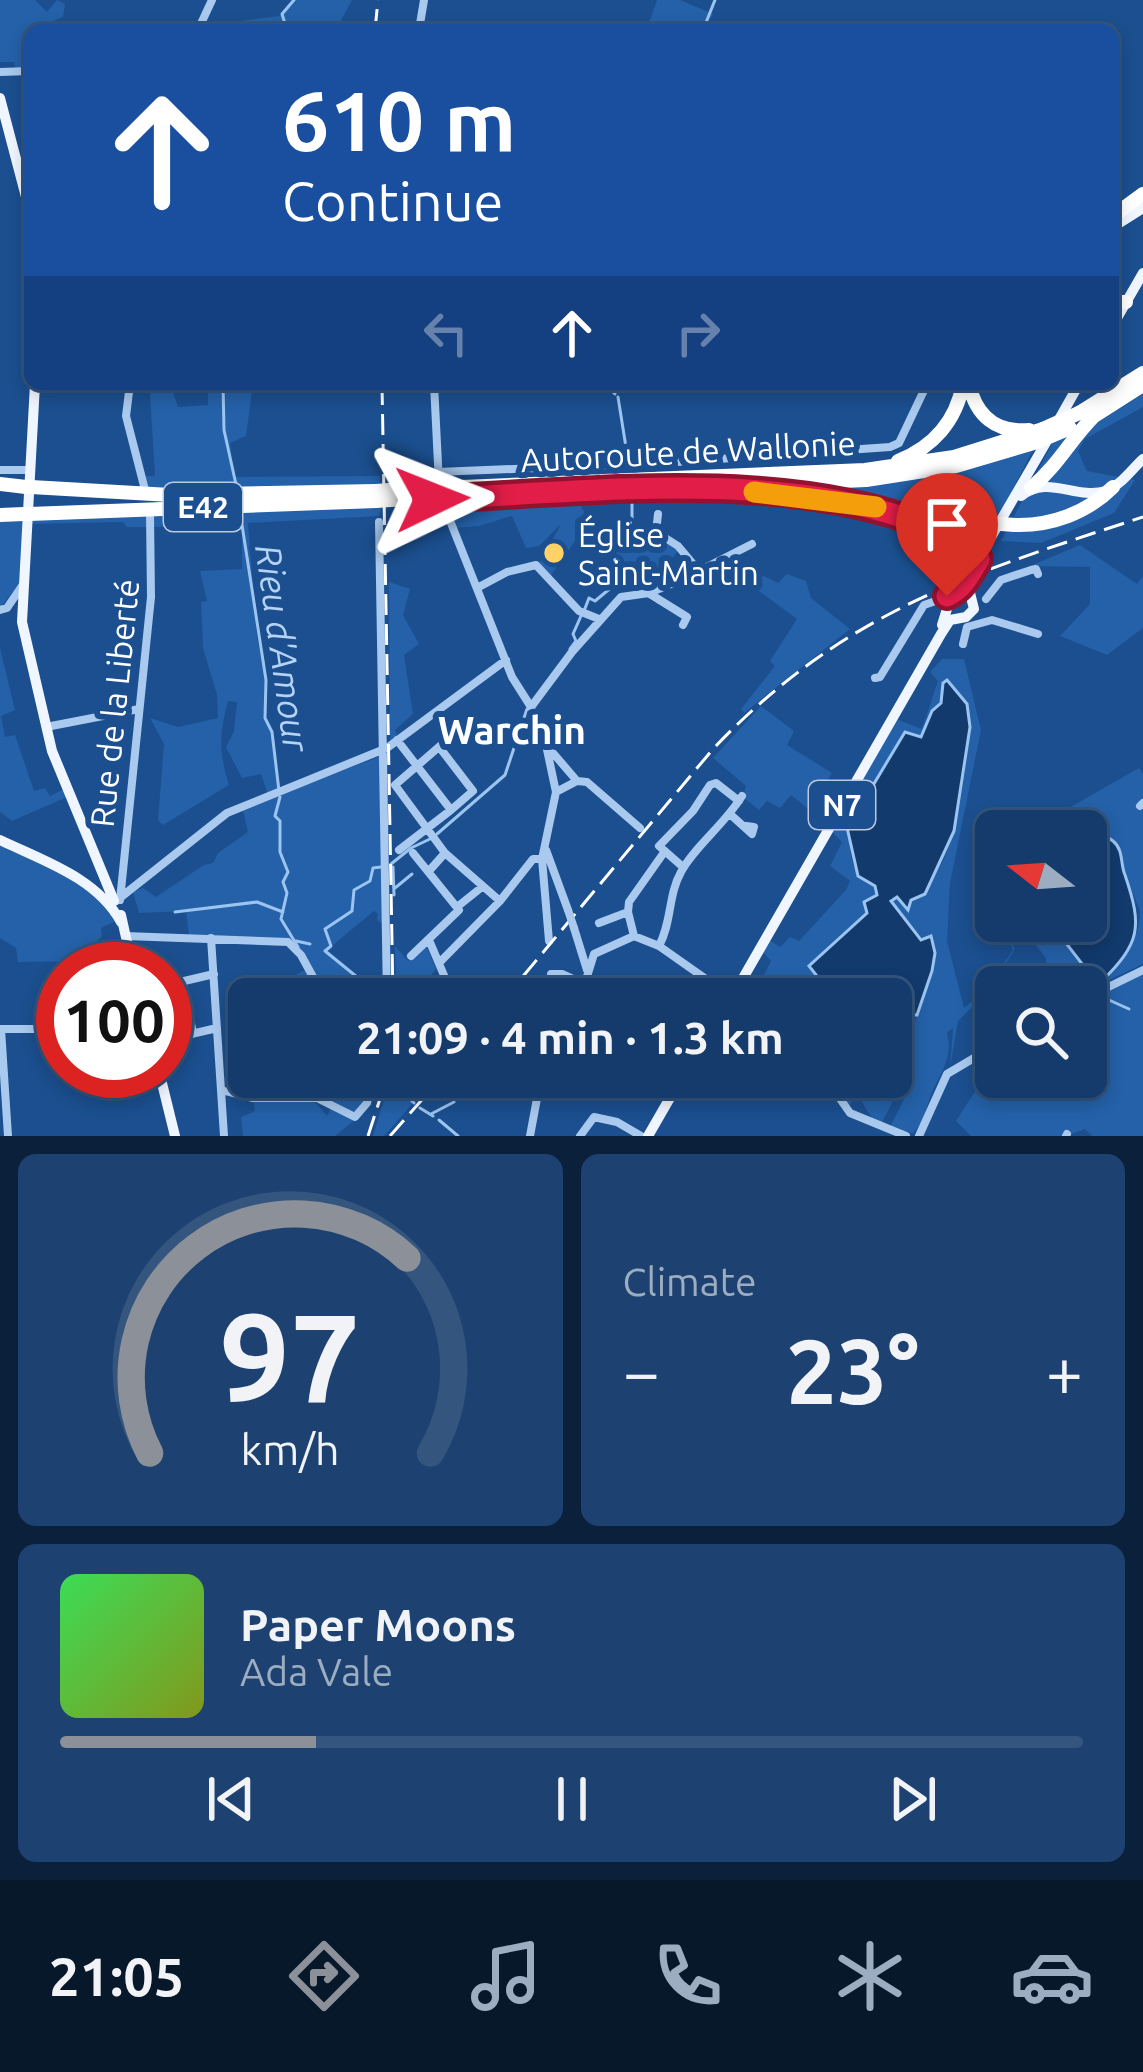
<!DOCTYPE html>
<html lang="en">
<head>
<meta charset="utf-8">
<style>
	body { margin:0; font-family:Ubuntu,sans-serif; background:#1d4271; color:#f1f3f6; height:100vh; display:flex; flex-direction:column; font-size:45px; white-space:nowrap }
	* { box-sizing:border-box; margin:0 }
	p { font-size:39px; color:#9dadc1 }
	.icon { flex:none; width:66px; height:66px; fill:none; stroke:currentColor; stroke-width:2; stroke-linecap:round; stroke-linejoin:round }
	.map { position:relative; height:1136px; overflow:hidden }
	.side { display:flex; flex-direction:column; gap:18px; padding:18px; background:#0b203b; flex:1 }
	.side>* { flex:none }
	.hud { position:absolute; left:24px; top:24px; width:1095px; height:366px; border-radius:18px; box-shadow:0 6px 18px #0003,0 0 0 3px #33557e; background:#1a4fa0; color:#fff; overflow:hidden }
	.needle { width:78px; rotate:287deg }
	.fabs { position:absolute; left:975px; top:810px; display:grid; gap:24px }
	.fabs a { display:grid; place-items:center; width:132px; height:132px; border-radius:18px; background:#143b6b; box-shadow:0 6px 18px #0003,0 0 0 3px #33557e; font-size:60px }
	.speed { position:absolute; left:36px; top:942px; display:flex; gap:24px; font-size:60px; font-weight:700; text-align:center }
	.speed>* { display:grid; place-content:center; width:156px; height:156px; border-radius:50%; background:#143b6b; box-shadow:0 6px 18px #0003,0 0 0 3px #33557e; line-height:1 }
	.speed .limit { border:18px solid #d22; background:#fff; color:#111 }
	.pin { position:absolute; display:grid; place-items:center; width:102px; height:102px; color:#fff; margin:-123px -51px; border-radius:50% 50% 50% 0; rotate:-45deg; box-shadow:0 0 12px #0007 }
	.pin .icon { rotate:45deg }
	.me { position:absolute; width:132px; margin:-66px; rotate:88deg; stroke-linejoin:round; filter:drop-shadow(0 0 9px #0008) }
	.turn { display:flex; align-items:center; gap:42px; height:252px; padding:0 60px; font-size:54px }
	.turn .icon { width:156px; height:156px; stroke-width:2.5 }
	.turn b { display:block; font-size:84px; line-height:102px }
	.lanes { display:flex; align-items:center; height:114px; padding:0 60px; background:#0003; justify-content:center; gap:60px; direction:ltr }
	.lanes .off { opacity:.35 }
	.big { font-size:90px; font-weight:700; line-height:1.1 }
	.side .card { flex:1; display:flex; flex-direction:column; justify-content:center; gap:18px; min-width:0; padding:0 42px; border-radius:18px; background:#1d4271 }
	.side .dial { align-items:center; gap:0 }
	.dial svg { height:312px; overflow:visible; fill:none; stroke:#33557e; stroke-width:7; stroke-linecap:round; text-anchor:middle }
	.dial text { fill:#f1f3f6; stroke:none }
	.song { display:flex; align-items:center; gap:36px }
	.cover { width:144px; height:144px; border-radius:18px; background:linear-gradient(135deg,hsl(130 70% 55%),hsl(70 70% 35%)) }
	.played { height:12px; border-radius:6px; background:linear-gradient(90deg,#8c9099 25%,#33557e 25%) }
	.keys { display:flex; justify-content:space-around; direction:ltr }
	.heat { display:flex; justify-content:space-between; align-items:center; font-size:66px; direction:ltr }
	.side .tiles { flex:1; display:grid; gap:18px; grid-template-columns:1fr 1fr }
	.card:last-child { grid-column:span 2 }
	.trip { position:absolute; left:228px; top:978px; width:684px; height:120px; border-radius:18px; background:#143b6b; box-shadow:0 6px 18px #0003,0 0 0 3px #33557e; font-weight:700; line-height:120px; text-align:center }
	.dock { display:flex; height:192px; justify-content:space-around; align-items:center; background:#08182b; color:#9dadc1 }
	.dock .icon { width:84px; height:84px }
	.dock .selected { color:#8c9099 }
	.dock b { font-size:54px; color:#f1f3f6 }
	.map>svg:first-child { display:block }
	.green { fill:#2461a8 }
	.water { fill:#123a6d; stroke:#9cc4f0; stroke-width:3 }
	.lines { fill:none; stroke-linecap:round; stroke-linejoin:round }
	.stream { stroke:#9cc4f0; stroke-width:3 }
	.minor { stroke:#a9c9ee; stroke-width:8 }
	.major { stroke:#f0f6ff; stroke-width:10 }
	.highway { stroke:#fff; stroke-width:14 }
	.rail { stroke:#fff; stroke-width:3; stroke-dasharray:21 9; stroke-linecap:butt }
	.minor-bridge { stroke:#a9c9ee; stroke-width:8 }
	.major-bridge { stroke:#f0f6ff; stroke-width:10 }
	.highway-bridge { stroke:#fff; stroke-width:14 }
	.route-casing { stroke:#92132f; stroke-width:30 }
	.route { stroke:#e11d48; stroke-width:21 }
	.slow { stroke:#f59e0b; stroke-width:21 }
	.poi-dot { fill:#ffd166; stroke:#1b4f8f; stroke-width:4.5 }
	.labels { text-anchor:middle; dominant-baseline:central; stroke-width:12; stroke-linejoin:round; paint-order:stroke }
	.shield { fill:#1b4f8f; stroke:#bbcadd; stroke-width:3 }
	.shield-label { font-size:30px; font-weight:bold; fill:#fff }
	.street-label { font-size:33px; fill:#fff; stroke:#1b4f8f }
	.poi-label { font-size:33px; fill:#fff; stroke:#1b4f8f; text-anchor:start }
	.water-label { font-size:36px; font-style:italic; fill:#b5d3f5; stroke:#1b4f8f }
	.quarter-label { font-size:39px; font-weight:bold; fill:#fff; stroke:#1b4f8f }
</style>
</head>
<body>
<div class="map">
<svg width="1143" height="1136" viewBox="0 0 1143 1136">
	<rect width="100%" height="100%" fill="#1b4f8f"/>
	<!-- green -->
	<path class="green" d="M0,0H35L47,12L57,0L65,4L63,17L53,21L50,30H30V73L16,74L14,62H0Z
		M292,0H352L336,30H228L226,23L279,16Z
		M657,0H680L713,14L704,30H639L650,20Z
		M156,384H170L178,407L208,405V392L198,393V384H253L246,436L230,443L234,477L380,476L379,486L148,490L145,476H155L150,394Z
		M1143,394V407L1085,439L1078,451L1087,471L1135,480L1114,513L1041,543L1001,541L1054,440L1082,432Z
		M1033,450L997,520L807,493Z
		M382,505L379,516L248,523L257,637L266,680L265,718L272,732L279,795L381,756L385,926L377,920L378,914L374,911L327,950L358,976L385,984V999H279L275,986L308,968L293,943L189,935L186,911L139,913L133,892L143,888L156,897L204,865L213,863L218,853L248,832L243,811L278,796L269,797L261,774L242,778L226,747L234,731L237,702L228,701C219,734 219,753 229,785L163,825L158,820L164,744L150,718L178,727L218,718L217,695L203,648L201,602L207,601L200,571L242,569V524L153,527L151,514Z
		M581,506L589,521L551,575L539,564L561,524L539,546L526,548L512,516L479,526L454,528L451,511Z
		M148,514L149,527H127L123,522L26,524L19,584L0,608V519Z
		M653,531V535L679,549L667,566L663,563L657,569L666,576L665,581L656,580L655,571L651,574L642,567L636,571L627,561L619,571L610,541L632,532Z
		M1080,545L1137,584L1143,576V628L1107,655L1060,636L1090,604V567L1030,566Z
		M756,572L778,583L787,574L806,581L811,598L850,629L744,713L741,709L775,666L770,661L797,619L748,583Z
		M389,582L410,589L403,615L419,644L404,655L413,714L395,730L398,737L390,744Z
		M0,648L15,710L1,716L5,737L15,735L34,791L45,788L50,796L64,789L67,797L12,821L0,812Z
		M942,659H964L981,730L950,883L947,941L964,1008L986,990L1013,950L1000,921L1015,949L988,991L958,1021L950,1068L953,1028L947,1033C953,1056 942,1071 934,1088C925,1105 928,1119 913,1133L889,1129L904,1099L899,1092L900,1076L935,953L891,901L897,896L911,900C960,869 963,780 970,727L944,693L921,737L905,733L866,797L850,805C850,833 843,874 874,886L878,896L864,902L868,913L809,966L823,985L822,999H779L780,985L764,975L771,961L763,952L769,940L780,947L790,937L799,941L846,890L850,881L830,866L842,842L830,830L896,719L922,729L938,681L930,672Z
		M761,706L794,731L787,745L832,773L825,784L841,795L830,815L818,807L812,812L791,795L780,808L767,801L759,810L743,797L746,786L713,758Z
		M1139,768L1143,774V964L1107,981C1123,955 1139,944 1140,911L1112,840C1088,829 1068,813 1044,831L1030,830Z
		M0,845C41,865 93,880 116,921L101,928L102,936L92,946L81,949L82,961L18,962L16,948L0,938Z
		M1046,921L1101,982L1086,992V987H1044L1046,958L1034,943L1051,932Z
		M426,945L436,969L413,999H396L395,946L408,961Z
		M1143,974V1136H1092L1085,1129L1066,1136H971L956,1121L996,1059V1077H1086V1002Z
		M893,1057C907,1081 892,1103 881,1124L875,1123L857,1094L847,1109L827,1077H862L865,1081L891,1077Z
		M340,1077H375L357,1118L335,1136H243L241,1117L255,1111L253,1100L315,1102L327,1116L333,1104L328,1100L342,1082Z
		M391,1077H436L384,1136H373Z"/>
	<!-- water -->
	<path class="water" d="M947,680L967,704L970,727L954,831L925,894L911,900L908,910L897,897L891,901L921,940L931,936L935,953L932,971L917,1015H910L899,1050L891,1059V999H822L824,985L809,966L867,913L864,902L877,895L875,886L858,876L844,814L851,805L866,797L905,732L921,737L932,711L941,703L943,683Z
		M1070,821C1083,827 1102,832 1113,841C1124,850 1120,864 1125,875C1143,928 1140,943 1101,982L1089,973L1049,921H1086V831H1044L1055,822Z"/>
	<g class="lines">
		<!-- stream -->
		<path class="stream" d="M287,30L282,14L294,0
			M703,30L715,0
			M223,384L224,430L237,489
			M605,384L615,394
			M618,397L628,460
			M240,512L266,680L265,718L272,732L279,791
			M584,611L589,598L595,601L613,586L612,577L620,569L616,565L610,541L632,532V499
			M570,649L576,641L573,634L581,616
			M280,797L275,816L280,821V852L288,872L283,882L287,893L281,919L298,947
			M437,834L505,775L527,709
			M391,864L411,848L430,839
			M381,867L373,868L370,881L354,890L352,911L325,929L331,946L325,951L357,977L385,985
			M393,867L394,895
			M395,888L412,874
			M175,912L257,902L283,912
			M296,941L310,944
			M1101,982L1109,1000L1129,1009
			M395,985L397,999
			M397,1079L398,1087L414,1103
			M420,1108L433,1116
			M431,1114L454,1102L448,1077
			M439,1120L458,1136"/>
		<!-- minor -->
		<path class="minor" d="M198,30L212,0
			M419,30L424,0
			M0,72L30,71
			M130,384L126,416L145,490
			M434,384L439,484
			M0,470H29
			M438,472L662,463L890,447L899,443L927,384
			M443,503L512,677L531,707L546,745L556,792L542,859L549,941
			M658,514L656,532L678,546L699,571
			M379,522L387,999
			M477,588L507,572L536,565L579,611L599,619
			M650,594L687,617L683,625
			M986,599L1001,580L1031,570L1036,569L1038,574
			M0,610L7,608L22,586
			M963,644L967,627L992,620L1038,634
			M875,678L880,677L924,605L950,596
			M531,707L572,652L621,597L649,593L683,579L752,544
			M46,727L139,709
			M455,733L395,785L445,853L500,901
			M397,740L451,810L399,850
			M547,746L577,781L556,792
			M440,748L473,791L451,810
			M577,781L587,782L640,828
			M1140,806L1143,803
			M731,815L752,834L754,827L746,826
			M546,850L568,910
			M683,867L659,846L693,811L710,785L716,783L739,801
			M429,871L445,853
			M120,900L151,597L150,514
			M116,901L227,813L387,748L506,660
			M457,907L482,887
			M599,923L628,912
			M574,928L587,970
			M125,936L288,942L301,955L325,999
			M634,936L628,912L629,902L665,851
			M211,938L224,1136
			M429,940L454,999
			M659,946C672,922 668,895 681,872C694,847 725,824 742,796
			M411,956L459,910L413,853
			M440,962L500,901L533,859H542
			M182,981L193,1033
			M180,982L214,974
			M1086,998L1143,970
			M549,999L551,974H562L586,985
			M580,999L594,954L634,936L659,946L733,998
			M165,1028L172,1055
			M0,1029H63
			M1,1029L8,1136
			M170,1039L217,1028
			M121,1071L122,1096
			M506,1077H513
			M825,1077L850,1113L906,1136
			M221,1090L252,1098H317L355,1117L367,1103L373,1077
			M530,1136L541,1077
			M580,1136L594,1117L617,1122L641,1136
			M919,1136L947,1074L996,1045
			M1066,1136L1067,1134"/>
		<!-- major -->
		<path class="major" d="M0,98L30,212
			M1113,227L1143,208
			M1113,325L1143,273
			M35,384L22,622L52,751L114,901
			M1057,423L1079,384
			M1021,496C1048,474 1075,500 1106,491C1120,486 1132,469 1143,459
			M976,563L1048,439
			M942,625L951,596L965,582
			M0,840C44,861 97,878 121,922
			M121,915L133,969
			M731,999L941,634L950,620L966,617L974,609L970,593L973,579
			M159,1071L175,1136
			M648,1136L682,1077"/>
		<!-- highway -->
		<path class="highway" d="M1113,216L1143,194
			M1113,302H1126
			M969,384C976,416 996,433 1029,430
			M1079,413L1143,373
			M1091,418L1143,385
			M898,461C933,447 956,421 963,384
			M0,484L26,487
			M31,487L170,495L376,491
			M1031,488C1060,463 1069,441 1095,415
			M389,490L865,470L954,457L1043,429
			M777,493L987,523
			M390,500L866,480L956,466L1037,442
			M29,514L376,501
			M0,515L24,514
			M901,516L970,547L979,559
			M1015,525C1051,526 1087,513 1113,487"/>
		<!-- rail -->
		<path class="rail" d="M375,30L378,0
			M382,384L393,999
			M504,999L713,749C844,611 969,574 1143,517
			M368,1136L387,1077
			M390,1136L442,1077"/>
		<!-- minor-bridge -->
		<path class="minor-bridge" d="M568,910L574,928"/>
		<!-- major-bridge -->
		<path class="major-bridge" d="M973,579L981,565"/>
		<!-- highway-bridge -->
		<path class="highway-bridge" d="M1043,429L1079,413
			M1037,442L1070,428
			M26,487H31
			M376,491L389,490
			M376,501L390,500
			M24,514H29
			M987,523L1015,525"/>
	</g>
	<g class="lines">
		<!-- route casing -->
		<g class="route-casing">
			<path id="route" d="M432,499C597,492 830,461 975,550L979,559C970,574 963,589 947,596"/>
		</g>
		<!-- route -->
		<use href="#route" class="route"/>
		<!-- slow -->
		<path class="slow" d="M754,492L876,507"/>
	</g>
	<!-- markers -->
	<circle class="poi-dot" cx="554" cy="553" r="12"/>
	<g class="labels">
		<!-- shield labels -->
		<g class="shield">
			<rect x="164" y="483" width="78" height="48" rx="9"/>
			<rect x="809" y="781" width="66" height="48" rx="9"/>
		</g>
		<g class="shield-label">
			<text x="203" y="507">E42</text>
			<text x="842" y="805">N7</text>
		</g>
		<!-- street labels -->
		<g class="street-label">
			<text transform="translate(688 451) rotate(-3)">Autoroute de Wallonie</text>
			<text transform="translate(114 703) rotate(-84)">Rue de la Liberté</text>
		</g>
		<!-- poi labels -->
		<g class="poi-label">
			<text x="578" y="534">Église<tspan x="578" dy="38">Saint-Martin</tspan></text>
		</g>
		<!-- water labels -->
		<g class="water-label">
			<text transform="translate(283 648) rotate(82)">Rieu d'Amour</text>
		</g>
		<!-- quarter labels -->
		<g class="quarter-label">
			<text x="512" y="729">Warchin</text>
		</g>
	</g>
</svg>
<div class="fabs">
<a><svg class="needle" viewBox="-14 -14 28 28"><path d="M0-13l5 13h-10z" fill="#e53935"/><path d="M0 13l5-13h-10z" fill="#9dadc1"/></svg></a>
<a><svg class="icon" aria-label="search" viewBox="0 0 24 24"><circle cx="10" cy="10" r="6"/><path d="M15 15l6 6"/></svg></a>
</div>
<div class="speed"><div class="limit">100</div></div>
<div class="pin" style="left:947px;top:596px;background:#d93025"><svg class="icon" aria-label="arrive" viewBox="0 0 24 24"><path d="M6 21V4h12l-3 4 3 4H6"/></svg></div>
<svg class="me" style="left:432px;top:499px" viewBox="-20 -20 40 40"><path d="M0-17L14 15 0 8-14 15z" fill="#e11d48" stroke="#fff" stroke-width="4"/></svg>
<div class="trip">21:09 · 4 min · 1.3 km</div>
<div class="hud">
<div class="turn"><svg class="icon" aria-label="ahead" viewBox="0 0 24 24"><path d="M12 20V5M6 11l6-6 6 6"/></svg><div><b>610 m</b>Continue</div></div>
<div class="lanes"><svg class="icon off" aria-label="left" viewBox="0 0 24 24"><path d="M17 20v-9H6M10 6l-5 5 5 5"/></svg><svg class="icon" aria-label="ahead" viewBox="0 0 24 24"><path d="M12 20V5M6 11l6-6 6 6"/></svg><svg class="icon off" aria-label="right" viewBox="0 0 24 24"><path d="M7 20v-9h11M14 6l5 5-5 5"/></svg></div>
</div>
</div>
<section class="side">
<div class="tiles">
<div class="card dial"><svg viewBox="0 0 100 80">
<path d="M14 69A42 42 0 1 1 86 69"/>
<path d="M14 69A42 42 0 0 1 80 19" stroke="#8c9099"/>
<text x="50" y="56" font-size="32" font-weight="700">97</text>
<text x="50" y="72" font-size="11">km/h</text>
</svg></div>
<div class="card"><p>Climate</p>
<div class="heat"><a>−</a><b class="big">23°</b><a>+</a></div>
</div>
<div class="card">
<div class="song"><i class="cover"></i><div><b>Paper Moons</b><p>Ada Vale</p></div></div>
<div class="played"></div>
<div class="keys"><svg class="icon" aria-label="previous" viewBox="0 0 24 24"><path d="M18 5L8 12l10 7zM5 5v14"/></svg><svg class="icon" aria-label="pause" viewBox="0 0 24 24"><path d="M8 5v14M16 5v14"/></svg><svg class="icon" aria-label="next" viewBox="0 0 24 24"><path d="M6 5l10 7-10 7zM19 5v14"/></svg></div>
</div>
</div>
</section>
<nav class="dock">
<b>21:05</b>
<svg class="icon selected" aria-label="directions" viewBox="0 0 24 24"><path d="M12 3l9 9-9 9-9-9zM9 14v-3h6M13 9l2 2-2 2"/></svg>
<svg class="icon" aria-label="music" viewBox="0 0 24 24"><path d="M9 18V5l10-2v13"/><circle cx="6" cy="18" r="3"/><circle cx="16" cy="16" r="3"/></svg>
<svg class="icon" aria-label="phone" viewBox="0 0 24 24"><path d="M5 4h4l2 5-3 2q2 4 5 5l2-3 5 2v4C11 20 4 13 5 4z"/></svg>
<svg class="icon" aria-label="climate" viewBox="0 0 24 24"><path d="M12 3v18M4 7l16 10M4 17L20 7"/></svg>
<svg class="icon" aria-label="car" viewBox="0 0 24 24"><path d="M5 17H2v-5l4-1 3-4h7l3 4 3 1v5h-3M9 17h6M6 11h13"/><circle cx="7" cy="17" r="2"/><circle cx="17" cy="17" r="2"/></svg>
</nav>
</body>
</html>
